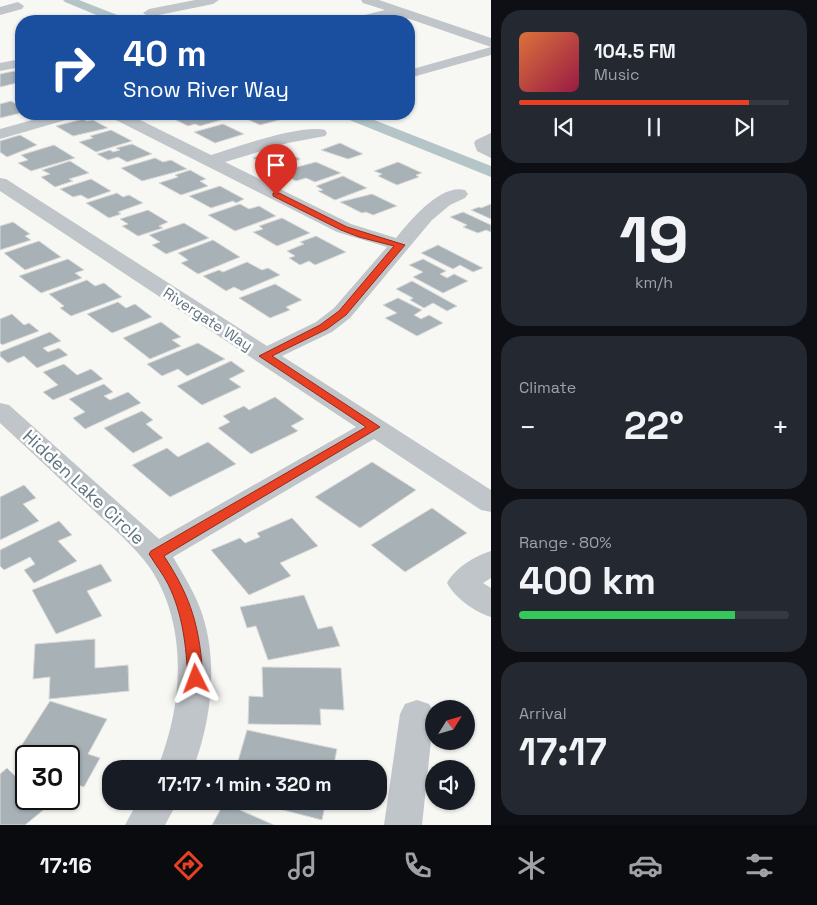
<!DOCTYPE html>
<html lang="en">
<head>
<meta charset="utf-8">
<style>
	body { margin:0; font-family:"Space Grotesk",sans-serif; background:#242831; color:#f1f3f6; height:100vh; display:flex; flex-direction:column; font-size:19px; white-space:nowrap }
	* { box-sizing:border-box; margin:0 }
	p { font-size:16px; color:#9ea1a6 }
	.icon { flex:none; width:28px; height:28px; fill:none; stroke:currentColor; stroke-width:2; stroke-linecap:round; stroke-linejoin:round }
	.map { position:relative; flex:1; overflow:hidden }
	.details { display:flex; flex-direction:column; gap:10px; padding:10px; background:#0d0f14; width:326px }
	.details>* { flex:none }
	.banner { position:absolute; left:15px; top:15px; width:400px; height:105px; border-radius:20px; box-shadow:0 1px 4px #0004; background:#1a4fa0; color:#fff; overflow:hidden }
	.needle { width:32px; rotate:53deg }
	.controls { position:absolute; left:425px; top:700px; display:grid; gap:10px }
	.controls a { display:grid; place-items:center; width:50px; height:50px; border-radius:50%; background:#171b24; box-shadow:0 1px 4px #0004; font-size:25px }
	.speed { position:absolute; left:15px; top:745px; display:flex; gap:10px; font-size:25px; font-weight:700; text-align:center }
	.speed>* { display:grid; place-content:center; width:65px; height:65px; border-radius:50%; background:#171b24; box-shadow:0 1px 4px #0004; line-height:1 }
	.speed .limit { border:2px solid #111; border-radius:8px; background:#fff; color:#111 }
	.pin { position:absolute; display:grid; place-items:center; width:42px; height:42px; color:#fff; margin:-51px -21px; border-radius:50% 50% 50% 0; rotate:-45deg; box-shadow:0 0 5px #0007 }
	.pin .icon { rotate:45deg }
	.me { position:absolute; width:55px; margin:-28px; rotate:357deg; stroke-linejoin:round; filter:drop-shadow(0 0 4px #0008) }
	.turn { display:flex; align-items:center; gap:18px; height:105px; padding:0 25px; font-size:22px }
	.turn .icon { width:65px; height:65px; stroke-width:2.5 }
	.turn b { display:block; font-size:35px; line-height:42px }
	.big { font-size:38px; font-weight:700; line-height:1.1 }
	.details .widget { flex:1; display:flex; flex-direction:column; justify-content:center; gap:8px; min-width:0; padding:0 18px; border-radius:20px; background:#242831 }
	.details .dial { align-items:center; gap:0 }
	.dial b { font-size:65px; line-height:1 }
	.song { display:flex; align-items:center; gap:15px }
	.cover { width:60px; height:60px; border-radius:8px; background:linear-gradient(135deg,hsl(20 70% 55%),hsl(340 70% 35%)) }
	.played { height:5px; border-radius:2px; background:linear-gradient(90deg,#e94023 85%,#363941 85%) }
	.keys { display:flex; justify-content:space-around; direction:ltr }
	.heat { display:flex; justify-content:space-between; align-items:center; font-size:28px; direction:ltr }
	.charge { height:8px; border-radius:4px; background:linear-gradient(90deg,#34c759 80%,#363941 0) }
	.trip { position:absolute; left:102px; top:760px; width:285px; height:50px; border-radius:20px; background:#171b24; box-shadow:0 1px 4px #0004; font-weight:700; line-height:50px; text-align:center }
	.tab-bar { display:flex; height:80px; justify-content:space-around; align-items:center; background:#090b0e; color:#9ea1a6 }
	.tab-bar .icon { width:35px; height:35px }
	.tab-bar .selected { color:#e94023 }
	.tab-bar b { font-size:22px; color:#f1f3f6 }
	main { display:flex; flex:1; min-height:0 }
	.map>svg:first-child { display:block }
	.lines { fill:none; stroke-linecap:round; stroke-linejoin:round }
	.canal { fill:#b5c5c7; fill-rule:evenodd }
	.building { fill:#a7b1b6; stroke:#d9d9d7 }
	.minor { fill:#c0c5c9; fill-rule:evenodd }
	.route { fill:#e94023; stroke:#972a17 }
	.labels { text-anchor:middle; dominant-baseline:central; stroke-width:5; stroke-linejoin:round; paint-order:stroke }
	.street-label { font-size:15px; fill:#617580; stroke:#fff }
	.near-street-label { font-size:18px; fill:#617580; stroke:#fff }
</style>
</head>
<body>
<main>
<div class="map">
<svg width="491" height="825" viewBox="0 0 491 825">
	<rect width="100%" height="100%" fill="#f7f7f4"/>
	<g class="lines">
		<!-- canal -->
		<path class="canal" d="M63,0H79L125,18L127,21H111L65,2Z
			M340,114H359L491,166V177L342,117Z"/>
	</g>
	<!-- building -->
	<path class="building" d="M14,71L20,76L16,77L21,80V82L0,87V74Z
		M11,101L21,107V111H19L21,113L0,118V104Z
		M185,114H209L221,120L200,126L195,124L188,126L172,118Z
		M236,114H288L294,116L260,125Z
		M83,119L87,121L93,120L108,128L73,136L56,126Z
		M223,124L244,134L215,143L194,132Z
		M111,130L132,141L96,152L79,142L93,138L90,136Z
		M20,135L37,145L7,157L0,152V141Z
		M340,143L363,154L348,159L321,150Z
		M132,144L152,154L127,162L118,157L108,160L97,154L110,150L113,152L120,150L116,148Z
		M54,145L75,158L31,171L18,163L28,160L21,155Z
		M278,149L300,159L275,171L253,158Z
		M155,158L163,162L171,160L187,169L142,181L121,168Z
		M70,161L89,173L69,179L73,181L55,187L41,177L50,174L42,170Z
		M316,162L341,173L315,182L306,178L296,181L278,172Z
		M398,162L422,173L416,175L419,177L397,185L378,176L382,174L374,171Z
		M190,170L206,179L200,181L208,186L181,195L159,183L178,177L175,175Z
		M343,176L367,188L335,200L318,191L323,190L316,186Z
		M91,179L111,191L88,199L81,195L73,197L60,189Z
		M220,186L244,199L236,203L233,201L211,208L189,196Z
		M117,193L123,197L129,195L143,203L118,212L121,214L109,218L86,203Z
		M372,194L397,206L373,215L366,212L362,213L340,202Z
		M240,204L249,209L259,206L276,216L235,231L208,215Z
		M491,204V219L471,210L479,207L481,208Z
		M148,210L168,222L159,226L163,228L138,236L122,226L128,224L120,219Z
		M463,212L491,225V232L486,230L478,233L463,227L467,225L450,217Z
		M282,218L310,233L277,246L253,232L263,229L259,226Z
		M13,222L30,234L25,236L31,240L0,250V226Z
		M184,223L209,238L166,254L152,245L160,242L149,235Z
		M316,236L346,252L315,265L309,261L300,265L289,258L295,256L287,251L304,244L300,242Z
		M213,240L240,257L198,274L181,263L188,260L178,253Z
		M39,241L61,257L25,270L4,253Z
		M438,245L483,268L473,272L460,265L453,269L421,253Z
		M68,259L84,270L75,273L82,278L41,293L19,276Z
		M423,259L446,271L440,274L447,278L454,274L468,281L443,293L413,277L423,272L409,265Z
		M247,262L262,270L268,268L280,275L242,291L234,287L226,291L203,276L219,270L223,272Z
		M87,280L95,286L104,283L122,297L71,316L60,308L64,306L49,294Z
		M412,281L457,306L447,311L433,303L424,308L410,300L413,298L396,289Z
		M275,284L302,300L286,307L290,310L270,318L239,298Z
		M398,298L422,310L414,315L421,319L429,315L443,323L417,336L385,318L397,313L383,305Z
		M118,302L126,308L135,304L152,317L112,333L87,314Z
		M12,314L24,325L29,323L39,331L2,345L0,343V319Z
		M161,322L181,337L172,340L181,346L150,359L123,338Z
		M50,332L61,341L43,348L48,352L59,348L68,355L37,368L24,356L8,363L0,356V352Z
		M198,343L225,359L187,376L178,369L162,376L147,364Z
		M231,361L245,371L229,379L241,387L202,405L177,386Z
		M64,364L77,375L91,369L103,379L53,400L43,392L58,385L43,372Z
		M104,384L113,392L104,396L110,400L128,392L141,403L85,429L73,418L85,412L69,399Z
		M275,397L304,419L291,426L298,431L251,454L218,428L230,422L223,416L244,406L249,410Z
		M142,411L153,420L146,424L163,438L133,453L104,428Z
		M208,442L236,464L170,497L132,465L167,448L178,457Z
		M372,462L416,490L360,528L315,497Z
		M24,485L36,498L23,504L39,521L0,540V497Z
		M432,508L467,533L405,572L371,545Z
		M292,518L318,546L280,563L291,576L249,595L211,550L240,538L245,543L260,537L257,533Z
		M59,521L72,535L58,541L77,561L34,583L24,570L35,564L30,557L4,570L0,566V550Z
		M101,564L112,581L87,591L102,616L56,634L32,590Z
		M304,595L318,629L332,626L340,646L268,660L256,626L247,628L240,607Z
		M95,639V668L128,665L129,691L49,699L50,677L33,679L35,644Z
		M262,667L341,668L344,710L320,709L321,725L248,724L249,696L263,697Z
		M50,701L107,719L88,754L100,758L84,787L69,782V756H26V758L16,754Z
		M247,730L337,749L333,769H257L258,765L238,761Z
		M7,768L26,787V799H38L47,807L25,825H0V774Z
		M248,801H326L322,820Z
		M224,803L274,825H212Z"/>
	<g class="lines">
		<!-- minor -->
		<path class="minor" d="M195,0H219L213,4L149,17L143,13L149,9Z
			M361,0H379L491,38V47L398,15L371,21H350L352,18L385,10L363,3Z
			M18,2L24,6L22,9L0,15V7Z
			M491,47V55L409,78V70Z
			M21,59V67L0,71V63Z
			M54,114H78L76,117L0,139V129Z
			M108,114H128L211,155C236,147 301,124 325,130L327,133L325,136L288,143L225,162L351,224L396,238C411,220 440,184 465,190L468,194L465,198L450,205L432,220L350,318L332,332L282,356L491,490V512L481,510L374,439L173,557C183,574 193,590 200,608C219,658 212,719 193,769H157C183,707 189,626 150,568C133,544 110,526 89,506C59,478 30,451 0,423V403L9,405L159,539L356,427L0,191V178L6,179L267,346L316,322L334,308L387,247L337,232L110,117Z
			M491,133V158L477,151L474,143L476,140Z
			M491,551V578L483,583L491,588V617C475,612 455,598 447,583C455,568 475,556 491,551Z
			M417,700L429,704L434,713L422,825H384L400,714L405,704Z
			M138,801H178L165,825H125Z"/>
	</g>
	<!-- route -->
	<path class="route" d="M273,193H279L347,227L405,245L346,315L327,329L272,356L380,427L164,556C192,599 200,628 203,679L201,684L196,685L190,684L188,679C186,646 183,614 168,584C163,574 155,564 149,554L151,551L366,427L259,356L320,325L339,311L394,246L359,237L341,230L273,196Z"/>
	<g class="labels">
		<!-- street labels -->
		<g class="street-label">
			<text transform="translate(208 319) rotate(33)">Rivergate Way</text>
		</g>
		<!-- near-street labels -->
		<g class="near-street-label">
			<text transform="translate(84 487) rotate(43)">Hidden Lake Circle</text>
		</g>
	</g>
</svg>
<div class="controls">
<a><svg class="needle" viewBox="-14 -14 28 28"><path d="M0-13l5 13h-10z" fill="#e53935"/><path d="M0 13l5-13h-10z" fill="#9ea1a6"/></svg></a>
<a><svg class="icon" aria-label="sound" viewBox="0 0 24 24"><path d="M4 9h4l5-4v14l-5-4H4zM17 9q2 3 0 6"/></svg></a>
</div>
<div class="speed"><div class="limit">30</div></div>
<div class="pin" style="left:276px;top:195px;background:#d93025"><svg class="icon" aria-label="arrive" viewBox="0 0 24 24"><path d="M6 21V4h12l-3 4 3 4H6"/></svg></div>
<svg class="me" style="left:196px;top:679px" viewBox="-20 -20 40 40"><path d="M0-17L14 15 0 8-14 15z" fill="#e94023" stroke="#fff" stroke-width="4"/></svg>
<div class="trip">17:17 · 1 min · 320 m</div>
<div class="banner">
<div class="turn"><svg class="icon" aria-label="right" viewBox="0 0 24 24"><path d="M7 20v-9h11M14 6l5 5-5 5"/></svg><div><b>40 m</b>Snow River Way</div></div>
</div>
</div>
<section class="details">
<div class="widget">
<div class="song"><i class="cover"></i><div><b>104.5 FM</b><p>Music</p></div></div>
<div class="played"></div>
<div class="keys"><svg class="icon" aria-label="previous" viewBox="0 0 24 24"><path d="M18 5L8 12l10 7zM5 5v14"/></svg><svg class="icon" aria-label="pause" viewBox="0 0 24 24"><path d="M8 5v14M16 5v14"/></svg><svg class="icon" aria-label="next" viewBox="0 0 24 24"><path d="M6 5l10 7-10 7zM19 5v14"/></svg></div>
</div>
<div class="widget dial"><b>19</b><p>km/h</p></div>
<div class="widget"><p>Climate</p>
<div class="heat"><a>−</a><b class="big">22°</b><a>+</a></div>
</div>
<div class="widget"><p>Range · 80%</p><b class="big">400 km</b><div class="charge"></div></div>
<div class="widget"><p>Arrival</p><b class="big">17:17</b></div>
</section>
</main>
<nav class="tab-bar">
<b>17:16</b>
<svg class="icon selected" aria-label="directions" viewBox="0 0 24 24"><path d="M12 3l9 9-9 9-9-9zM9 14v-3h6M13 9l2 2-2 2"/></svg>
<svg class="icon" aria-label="music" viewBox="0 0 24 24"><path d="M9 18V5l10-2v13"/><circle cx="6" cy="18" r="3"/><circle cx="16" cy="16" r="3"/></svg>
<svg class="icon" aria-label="phone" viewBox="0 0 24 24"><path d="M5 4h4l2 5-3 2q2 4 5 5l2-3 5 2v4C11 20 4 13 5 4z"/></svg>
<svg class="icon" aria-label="climate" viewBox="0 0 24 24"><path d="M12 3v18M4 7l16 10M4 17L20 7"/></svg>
<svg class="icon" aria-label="car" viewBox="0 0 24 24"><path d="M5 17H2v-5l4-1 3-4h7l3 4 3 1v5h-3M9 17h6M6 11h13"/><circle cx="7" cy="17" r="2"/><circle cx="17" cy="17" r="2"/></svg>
<svg class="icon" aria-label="filters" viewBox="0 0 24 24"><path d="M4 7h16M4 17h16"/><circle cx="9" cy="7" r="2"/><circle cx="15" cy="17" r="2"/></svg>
</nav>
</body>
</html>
